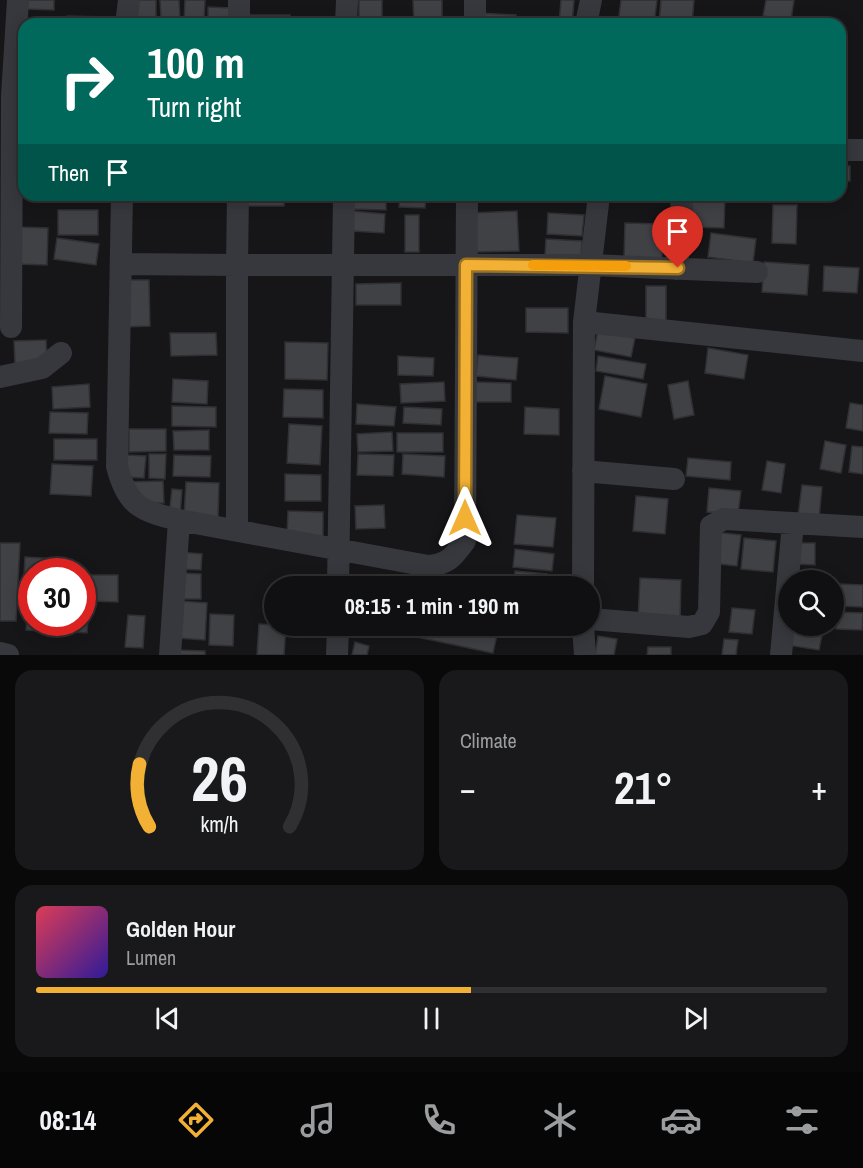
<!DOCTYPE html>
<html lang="en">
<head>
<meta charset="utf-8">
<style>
	body { margin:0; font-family:"Archivo Narrow",sans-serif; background:#19191b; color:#f1f3f6; height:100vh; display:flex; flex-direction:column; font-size:22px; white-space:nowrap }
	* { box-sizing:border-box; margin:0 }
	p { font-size:20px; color:#9c9d9f }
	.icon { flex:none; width:33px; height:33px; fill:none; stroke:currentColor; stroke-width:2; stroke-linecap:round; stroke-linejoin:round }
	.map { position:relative; height:655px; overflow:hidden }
	.sheet { display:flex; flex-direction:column; gap:15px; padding:15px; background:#09090a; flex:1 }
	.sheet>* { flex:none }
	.top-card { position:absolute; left:18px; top:18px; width:828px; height:183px; border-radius:18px; box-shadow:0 3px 15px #0003,0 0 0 2px #303032; background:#00695c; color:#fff; overflow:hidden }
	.buttons { position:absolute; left:778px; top:570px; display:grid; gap:12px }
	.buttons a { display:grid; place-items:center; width:66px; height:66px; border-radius:50%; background:#101012; box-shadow:0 3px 15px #0003,0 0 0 2px #303032; font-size:30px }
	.speed { position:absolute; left:18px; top:558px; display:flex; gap:12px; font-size:30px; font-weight:700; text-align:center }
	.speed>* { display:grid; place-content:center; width:78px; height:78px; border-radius:50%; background:#101012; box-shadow:0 3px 15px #0003,0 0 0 2px #303032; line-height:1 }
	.speed .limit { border:9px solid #d22; background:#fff; color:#111 }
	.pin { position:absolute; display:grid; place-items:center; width:51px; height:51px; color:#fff; margin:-62px -26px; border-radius:50% 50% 50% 0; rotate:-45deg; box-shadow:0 0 6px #0007 }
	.pin .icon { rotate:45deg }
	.me { position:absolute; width:66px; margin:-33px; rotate:0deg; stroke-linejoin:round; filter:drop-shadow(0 0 4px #0008) }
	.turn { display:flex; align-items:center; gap:21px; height:126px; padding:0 30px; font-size:27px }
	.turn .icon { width:78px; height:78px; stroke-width:2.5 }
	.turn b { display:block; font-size:42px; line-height:51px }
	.then { display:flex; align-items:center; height:57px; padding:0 30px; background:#0003; gap:12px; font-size:22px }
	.big { font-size:45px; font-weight:700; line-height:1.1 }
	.sheet .card { flex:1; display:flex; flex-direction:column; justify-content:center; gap:9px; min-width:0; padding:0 21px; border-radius:18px; background:#19191b }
	.sheet .dial { align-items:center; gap:0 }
	.dial svg { height:156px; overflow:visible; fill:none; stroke:#303032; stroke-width:7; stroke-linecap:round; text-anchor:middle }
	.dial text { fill:#f1f3f6; stroke:none }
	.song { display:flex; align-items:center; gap:18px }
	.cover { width:72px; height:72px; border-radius:9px; background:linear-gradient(135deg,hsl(350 70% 55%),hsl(250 70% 35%)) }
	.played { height:6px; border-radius:3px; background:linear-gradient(90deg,#f2b134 55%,#303032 55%) }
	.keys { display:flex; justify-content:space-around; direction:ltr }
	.heat { display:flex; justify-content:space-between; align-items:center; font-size:33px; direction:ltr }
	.sheet .tiles { flex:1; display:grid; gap:15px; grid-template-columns:1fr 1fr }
	.card:last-child { grid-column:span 2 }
	.trip { position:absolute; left:264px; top:576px; width:336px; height:60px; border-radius:30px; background:#101012; box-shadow:0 3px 15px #0003,0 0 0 2px #303032; font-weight:700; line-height:60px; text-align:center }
	.menu { display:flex; height:96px; justify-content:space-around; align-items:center; background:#060607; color:#9c9d9f }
	.menu .icon { width:42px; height:42px }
	.menu .on { color:#f2b134 }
	.menu b { font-size:27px; color:#f1f3f6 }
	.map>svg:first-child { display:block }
	.building { fill:#404145; stroke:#303034; stroke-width:1.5 }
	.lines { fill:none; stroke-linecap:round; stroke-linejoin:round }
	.minor { stroke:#37383d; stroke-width:22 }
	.route-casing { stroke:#9d7322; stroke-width:15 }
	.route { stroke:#f2b134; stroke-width:10 }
	.slow { stroke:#f59e0b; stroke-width:10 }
</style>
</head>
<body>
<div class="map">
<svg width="863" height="655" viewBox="0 0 863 655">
	<rect width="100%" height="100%" fill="#161618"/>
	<!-- building -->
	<path class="building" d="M25,0H54V10L25,9Z
		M135,0H156V23L134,22Z
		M160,0H179L180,18H161Z
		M185,0H205L204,22L184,21Z
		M359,0H382V24H359Z
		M413,0H442V24H414Z
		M561,0H574L572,24H559Z
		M621,0H657L654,24H618Z
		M661,0H694L692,24H659Z
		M766,0H794L791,20L763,16Z
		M208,7L231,8L230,24H208Z
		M479,13L516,15V24H479Z
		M248,15H290V24H248Z
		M67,16L109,17V24H67Z
		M840,166H850V181H840Z
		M244,195H284V206H244Z
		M351,195H386V210L351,209Z
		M400,195H426L425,208L399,207Z
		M692,195H725L724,228L691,227Z
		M773,205H797L796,244L772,243Z
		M58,210H98V235H58Z
		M353,211L385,214L384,233L352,231Z
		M517,211L519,251L475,252L473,213Z
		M548,213L584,215L582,236L547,234Z
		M405,215H419V252H405Z
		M625,223L663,224L662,258L624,257Z
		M17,227L48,228L47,265L16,264Z
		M711,233L756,239L753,263L708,257Z
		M57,238L99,244L96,265L54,259Z
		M546,239L582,241L581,257L545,255Z
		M764,262L809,265L807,295L762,292Z
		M824,266L859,268L857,293L823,291Z
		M123,280H149L150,326L124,327Z
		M401,283V305H356V284Z
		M646,286H666V325H646Z
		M526,308H568V333L526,332Z
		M598,330L635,338L631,357L594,350Z
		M170,333H216L217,355L171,356Z
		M46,340L47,363L15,364L14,341Z
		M285,342L328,343L327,380L285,379Z
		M708,348L748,355L744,379L705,373Z
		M478,355L518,358L516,380L476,376Z
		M398,356L434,358L433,376L398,375Z
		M598,356L646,364L643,379L596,371Z
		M605,376L647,384L641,417L599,409Z
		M173,379L208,381L207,404L172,402Z
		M688,381L694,415L674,419L668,385Z
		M444,382L445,401L401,403L400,384Z
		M475,382L511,383V402H475Z
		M89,384L90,407L53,409L52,387Z
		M284,389L323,390V418L283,417Z
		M850,403L863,405V431L846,428Z
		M357,404L396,407L394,426L356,424Z
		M172,406L216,407V427L172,426Z
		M404,407L442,409L441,425L403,423Z
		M525,407L559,409V435L524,434Z
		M50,412L88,413L87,434L49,433Z
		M289,424L322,426L320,465L287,463Z
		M129,429H166V451L129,452Z
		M209,430V450H174L173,431Z
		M392,432L393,451L358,452L357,434Z
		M397,433H443V452H397Z
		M54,439H97V460H54Z
		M825,441L846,445L841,473L820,469Z
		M852,446L863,447V474L849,472Z
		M149,454H166L165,479L149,478Z
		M358,454L394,455L393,476L357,475Z
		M403,454L445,456L444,477L402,474Z
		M127,455L146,456L144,478L125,477Z
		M174,455L211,456L210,477L173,476Z
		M688,458L731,462L730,480L686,476Z
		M767,461L785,464L781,493L762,490Z
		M52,464L93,466L91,496L50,494Z
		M285,474L321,475V501H285Z
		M163,481L164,503H124V482Z
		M186,482L219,483L218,518L184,516Z
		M802,485L822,487L819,518L798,516Z
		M709,488L741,491L738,514L707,512Z
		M172,489L182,490L180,516L169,515Z
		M636,496L668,499L665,534L633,531Z
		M384,505L385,528L356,529L355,506Z
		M288,511L323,512V537L287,536Z
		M517,515L556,518L553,547L514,544Z
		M714,532L741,535L737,566L711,563Z
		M744,538L776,541L773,572L741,569Z
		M0,543H20L16,621H0Z
		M798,543H815V565L797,564Z
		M515,549L554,554L552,571L513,567Z
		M179,552L202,554L201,570L178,569Z
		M25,557L59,559V572H32V595L23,594Z
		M515,571L547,574L546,586H514Z
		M181,573L201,574V599H181Z
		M88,575H118V602L88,601Z
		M640,578L681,580L680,622L638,620Z
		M839,584L863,585V607L838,606Z
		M28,600H32V622H56V632L26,630Z
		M180,601L207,603L205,640L178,638Z
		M82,608H89L87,633L59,631V622H82Z
		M732,608L755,610L752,634L729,632Z
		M836,612L863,613L862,630L836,629Z
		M210,614L234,615L233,646L209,645Z
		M128,615L145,616L143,648L125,647Z
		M259,624L286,626L284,655H257Z
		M365,626H499L493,653Z
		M791,626H824L819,650L787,645Z
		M598,636L617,639L614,655H595Z
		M724,639L738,640L736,655H722Z
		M355,642L369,646L367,655H352Z
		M648,647H671V655H647Z
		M175,650L205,651V655H175Z"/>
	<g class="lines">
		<!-- minor -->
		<path class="minor" d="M126,24L129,0
			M239,24V0
			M346,24L347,0
			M475,24V0
			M586,24L591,0
			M840,150H863
			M122,195L117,466C127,506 141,511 179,520L170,655
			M121,264L237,265L238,195
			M677,269L682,195
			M584,322L863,351
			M11,327L12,97L18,0
			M0,377L42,368L61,353
			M583,471L674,479
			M179,520L428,566C448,565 454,556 465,541L467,195
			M237,530V265H591L757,272
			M338,586L344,195
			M583,586L584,322L599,195
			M590,619L689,627L702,624L709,612L711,526L724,519L863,527
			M583,626L585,655
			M0,653L8,655
			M337,655L338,626
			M781,655L793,523"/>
	</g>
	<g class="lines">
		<!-- route casing -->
		<g class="route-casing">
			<path id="route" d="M465,518L466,265L678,268"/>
		</g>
		<!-- route -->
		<use href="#route" class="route"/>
		<!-- slow -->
		<path class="slow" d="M533,265L626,266"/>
	</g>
</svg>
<div class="buttons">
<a><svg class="icon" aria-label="search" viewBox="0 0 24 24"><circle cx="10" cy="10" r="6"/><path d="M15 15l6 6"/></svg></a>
</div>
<div class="speed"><div class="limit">30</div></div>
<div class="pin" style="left:678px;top:268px;background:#d93025"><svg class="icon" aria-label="arrive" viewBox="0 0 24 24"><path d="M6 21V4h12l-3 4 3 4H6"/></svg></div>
<svg class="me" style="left:465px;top:518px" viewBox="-20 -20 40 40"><path d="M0-17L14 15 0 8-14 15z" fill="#f2b134" stroke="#fff" stroke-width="4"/></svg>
<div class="trip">08:15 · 1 min · 190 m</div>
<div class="top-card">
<div class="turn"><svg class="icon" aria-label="right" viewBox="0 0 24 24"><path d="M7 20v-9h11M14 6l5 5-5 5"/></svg><div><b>100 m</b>Turn right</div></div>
<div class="then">Then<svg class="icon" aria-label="arrive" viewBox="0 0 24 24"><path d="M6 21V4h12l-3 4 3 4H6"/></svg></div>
</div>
</div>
<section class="sheet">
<div class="tiles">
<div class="card dial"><svg viewBox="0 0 100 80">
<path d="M14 69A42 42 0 1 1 86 69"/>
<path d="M14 69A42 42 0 0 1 9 37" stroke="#f2b134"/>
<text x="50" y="56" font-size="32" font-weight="700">26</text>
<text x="50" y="72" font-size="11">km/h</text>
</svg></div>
<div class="card"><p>Climate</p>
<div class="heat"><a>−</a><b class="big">21°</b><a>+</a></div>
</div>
<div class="card">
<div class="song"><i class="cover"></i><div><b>Golden Hour</b><p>Lumen</p></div></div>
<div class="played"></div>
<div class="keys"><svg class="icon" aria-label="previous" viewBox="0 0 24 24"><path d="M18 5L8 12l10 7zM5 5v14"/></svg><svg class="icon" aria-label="pause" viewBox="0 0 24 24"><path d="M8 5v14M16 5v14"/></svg><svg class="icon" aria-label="next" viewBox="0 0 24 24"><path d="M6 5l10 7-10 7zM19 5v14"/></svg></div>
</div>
</div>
</section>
<nav class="menu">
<b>08:14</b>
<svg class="icon on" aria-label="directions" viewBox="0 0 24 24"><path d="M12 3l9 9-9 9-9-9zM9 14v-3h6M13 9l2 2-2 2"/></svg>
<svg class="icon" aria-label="music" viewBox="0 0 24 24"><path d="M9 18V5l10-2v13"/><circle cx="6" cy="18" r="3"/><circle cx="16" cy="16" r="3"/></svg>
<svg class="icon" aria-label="phone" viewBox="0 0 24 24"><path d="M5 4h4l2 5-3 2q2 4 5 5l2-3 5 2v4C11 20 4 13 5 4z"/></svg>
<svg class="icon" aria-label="climate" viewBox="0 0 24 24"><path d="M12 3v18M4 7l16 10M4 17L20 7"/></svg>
<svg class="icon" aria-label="car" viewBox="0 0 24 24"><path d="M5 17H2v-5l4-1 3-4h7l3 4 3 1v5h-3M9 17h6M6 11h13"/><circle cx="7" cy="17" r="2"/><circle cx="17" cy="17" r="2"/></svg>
<svg class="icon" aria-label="filters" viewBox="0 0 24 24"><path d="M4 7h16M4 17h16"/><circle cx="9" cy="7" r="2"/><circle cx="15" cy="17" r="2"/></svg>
</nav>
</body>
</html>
